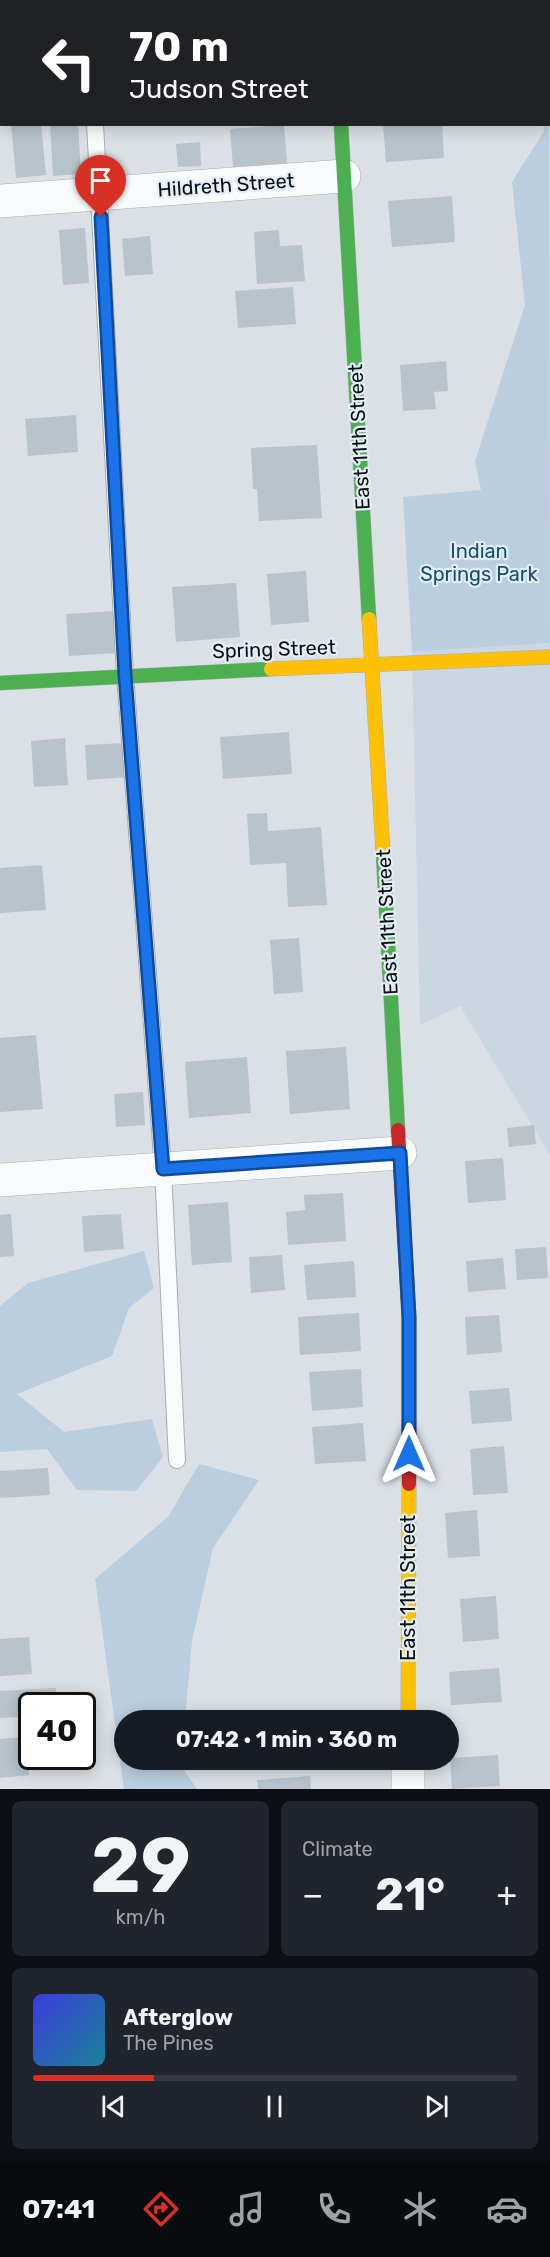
<!DOCTYPE html>
<html lang="en">
<head>
<meta charset="utf-8">
<style>
	body { margin:0; font-family:Rubik,sans-serif; background:#20242c; color:#f1f3f6; height:100vh; display:flex; flex-direction:column; font-size:22px; white-space:nowrap }
	* { box-sizing:border-box; margin:0 }
	p { font-size:20px; color:#9ea1a6 }
	.icon { flex:none; width:33px; height:33px; fill:none; stroke:currentColor; stroke-width:2; stroke-linecap:round; stroke-linejoin:round }
	.map { position:relative; height:1789px; overflow:hidden }
	.details { display:flex; flex-direction:column; gap:12px; padding:12px; background:#0d0f14; flex:1 }
	.details>* { flex:none }
	.top-card { position:absolute; left:0px; top:0px; width:550px; height:126px; box-shadow:0 3px 15px #0003; background:#202124; color:#fff; overflow:hidden }
	.speed { position:absolute; left:18px; top:1692px; display:flex; gap:12px; font-size:30px; font-weight:700; text-align:center }
	.speed>* { display:grid; place-content:center; width:78px; height:78px; border-radius:50%; background:#171b24; box-shadow:0 3px 15px #0003; line-height:1 }
	.speed .limit { border:3px solid #111; border-radius:9px; background:#fff; color:#111 }
	.pin { position:absolute; display:grid; place-items:center; width:51px; height:51px; color:#fff; margin:-62px -26px; border-radius:50% 50% 50% 0; rotate:-45deg; box-shadow:0 0 6px #0007 }
	.pin .icon { rotate:45deg }
	.me { position:absolute; width:66px; margin:-33px; rotate:0deg; stroke-linejoin:round; filter:drop-shadow(0 0 4px #0008) }
	.turn { display:flex; align-items:center; gap:21px; height:126px; padding:0 30px; font-size:27px }
	.turn .icon { width:78px; height:78px; stroke-width:2.5 }
	.turn b { display:block; font-size:42px; line-height:51px }
	.big { font-size:45px; font-weight:700; line-height:1.1 }
	.details .widget { flex:1; display:flex; flex-direction:column; justify-content:center; gap:9px; min-width:0; padding:0 21px; border-radius:9px; background:#20242c }
	.details .dial { align-items:center; gap:0 }
	.dial b { font-size:78px; line-height:1 }
	.song { display:flex; align-items:center; gap:18px }
	.cover { width:72px; height:72px; border-radius:9px; background:linear-gradient(135deg,hsl(240 70% 55%),hsl(190 70% 35%)) }
	.played { height:6px; border-radius:3px; background:linear-gradient(90deg,#d93025 25%,#363941 25%) }
	.keys { display:flex; justify-content:space-around; direction:ltr }
	.heat { display:flex; justify-content:space-between; align-items:center; font-size:33px; direction:ltr }
	.details .tiles { flex:1; display:grid; gap:12px; grid-template-columns:1fr 1fr }
	.widget:last-child { grid-column:span 2 }
	.trip { position:absolute; left:114px; top:1710px; width:345px; height:60px; border-radius:30px; background:#171b24; box-shadow:0 3px 15px #0003; font-weight:700; line-height:60px; text-align:center }
	.menu { display:flex; height:96px; justify-content:space-around; align-items:center; background:#090b0e; color:#9ea1a6 }
	.menu .icon { width:42px; height:42px }
	.menu .selected { color:#d93025 }
	.menu b { font-size:27px; color:#f1f3f6 }
	.map>svg:first-child { display:block }
	.built { fill:#cad6e0 }
	.green { fill:#bacedf }
	.building { fill:#b8c3cc }
	.lines { fill:none; stroke-linecap:round; stroke-linejoin:round }
	.lane-casing { stroke:#a8acb0; stroke-width:18 }
	.street-casing { stroke:#a8acb0; stroke-width:34 }
	.fast-casing { stroke:#a8acb0; stroke-width:15 }
	.slow-casing { stroke:#a8acb0; stroke-width:15 }
	.jam-casing { stroke:#a8acb0; stroke-width:15 }
	.lane { stroke:#f9fafb; stroke-width:16 }
	.street { stroke:#f9fafb; stroke-width:33 }
	.fast { stroke:#4caf50; stroke-width:14 }
	.slow { stroke:#ffc107; stroke-width:14 }
	.jam { stroke:#c62828; stroke-width:14 }
	.rail-casing { stroke:#b3b5b5; stroke-width:7 }
	.rail { stroke:#e3eef7; stroke-width:4.5; stroke-dasharray:14; stroke-linecap:butt }
	.route-casing { stroke:#114b97; stroke-width:15 }
	.route { stroke:#1a73e8; stroke-width:10 }
	.labels { text-anchor:middle; dominant-baseline:central; stroke-width:4.5; stroke-linejoin:round; paint-order:stroke }
	.street-label { font-size:20px; fill:#0b0f12; stroke:#e3eef7 }
	.park-label { font-size:20px; fill:#184e71; stroke:#e3eef7 }
</style>
</head>
<body>
<div class="map">
<svg width="550" height="1789" viewBox="0 0 550 1789">
	<rect width="100%" height="100%" fill="#dae0e5"/>
	<!-- built -->
	<path class="built" d="M550,643V1155L460,1006L420,1025L412,652Z"/>
	<!-- green -->
	<path class="green" d="M549,82L550,643L412,652L403,497L481,490L475,461L525,305L512,182L544,131V125L549,124Z
		M144,1251L154,1288L129,1308L112,1356L17,1394L64,1432L152,1419L163,1457L136,1491L77,1490L47,1449L0,1452V1306L28,1283Z
		M199,1464L259,1480L213,1548L192,1641L185,1720H124V1760H181V1766L197,1789H124L95,1579L168,1517Z"/>
	<!-- building -->
	<path class="building" d="M11,124H41L46,175L16,178Z
		M50,124H78L81,174L53,176Z
		M383,124H442L444,158L386,162Z
		M284,125L287,163L233,167L230,129Z
		M200,142L201,166L178,167L176,144Z
		M452,196L455,242L392,247L388,201Z
		M85,228L89,283L63,285L59,230Z
		M279,230L280,246L302,245L305,281L257,284L254,232Z
		M150,236L153,274L125,276L122,239Z
		M293,287L296,324L238,328L235,291Z
		M446,361L448,391L434,392L436,409L403,411L400,365Z
		M76,415L78,452L28,456L25,419Z
		M317,445L322,518L259,521L257,489H253L251,448Z
		M306,571L309,622L271,625L267,574Z
		M236,583L240,637L176,642L172,587Z
		M116,611L119,653L69,656L66,614Z
		M289,732L292,774L223,779L220,737Z
		M65,738L68,785L34,787L31,741Z
		M126,743L128,777L87,780L85,745Z
		M267,813L268,831L321,827L327,905L288,907L286,863L250,865L247,814Z
		M42,865L46,910L0,913V868Z
		M299,938L303,992L274,994L270,940Z
		M36,1035L43,1109L0,1112V1038Z
		M346,1047L350,1109L290,1114L286,1051Z
		M247,1057L251,1113L189,1118L185,1062Z
		M143,1092L145,1125L116,1127L114,1094Z
		M534,1125L536,1144L509,1147L507,1128Z
		M503,1158L506,1200L468,1203L465,1161Z
		M343,1193L346,1241L288,1245L286,1212L305,1210L304,1195Z
		M228,1202L232,1262L192,1265L188,1205Z
		M11,1214L14,1256L0,1257V1215Z
		M121,1214L124,1249L84,1252L82,1216Z
		M546,1247L548,1278L517,1280L515,1249Z
		M282,1255L285,1290L251,1293L249,1257Z
		M503,1258L506,1289L468,1292L466,1261Z
		M354,1261L356,1297L307,1300L304,1265Z
		M359,1313L361,1351L300,1355L298,1317Z
		M499,1315L502,1352L467,1355L465,1317Z
		M361,1369L363,1407L312,1411L309,1372Z
		M509,1388L512,1421L472,1424L469,1391Z
		M363,1423L366,1461L315,1464L312,1427Z
		M504,1446L508,1493L473,1495L470,1449Z
		M48,1468L50,1495L0,1498V1471Z
		M477,1510L480,1556L448,1558L445,1513Z
		M496,1596L499,1639L463,1642L460,1599Z
		M29,1637L32,1674L0,1676V1639Z
		M499,1668L502,1702L451,1705L449,1672Z
		M56,1688L57,1706H32V1716L0,1718V1691Z
		M26,1737L29,1775L0,1778V1739Z
		M498,1755L500,1786L452,1789L450,1758Z
		M310,1776L311,1789H258L257,1780Z"/>
	<g class="lines">
		<!-- lane casing -->
		<g class="lane-casing">
			<path id="lane" d="M87,0V2
				M95,124L125,675L163,1169L177,1460"/>
		</g>
		<!-- street casing -->
		<g class="street-casing">
			<path id="street" d="M335,0V2
				M0,201L344,176
				M0,1180L400,1153
				M408,1760V1789"/>
		</g>
		<!-- fast casing -->
		<g class="fast-casing">
			<path id="fast" d="M341,124L369,619
				M0,683L271,669
				M383,852L398,1130"/>
		</g>
		<!-- slow casing -->
		<g class="slow-casing">
			<path id="slow" d="M369,619L383,852
				M271,669L550,657
				M408,1720L409,1484"/>
		</g>
		<!-- jam casing -->
		<g class="jam-casing">
			<path id="jam" d="M398,1130L409,1317V1484"/>
		</g>
		<!-- lane -->
		<use href="#lane" class="lane"/>
		<!-- street -->
		<use href="#street" class="street"/>
		<!-- fast -->
		<use href="#fast" class="fast"/>
		<!-- slow -->
		<use href="#slow" class="slow"/>
		<!-- jam -->
		<use href="#jam" class="jam"/>
		<!-- rail casing -->
		<g class="rail-casing">
			<path id="rail" d="M430,0L433,2
				M549,60L550,61"/>
		</g>
		<!-- rail -->
		<use href="#rail" class="rail"/>
	</g>
	<g class="lines">
		<!-- route casing -->
		<g class="route-casing">
			<path id="route" d="M101,217L125,675L163,1169L400,1153L409,1317V1454"/>
		</g>
		<!-- route -->
		<use href="#route" class="route"/>
	</g>
	<g class="labels">
		<!-- street labels -->
		<g class="street-label">
			<text transform="translate(226 185) rotate(-4)">Hildreth Street</text>
			<text transform="translate(359 437) rotate(-93)">East 11th Street</text>
			<text transform="translate(274 649) rotate(-2)">Spring Street</text>
			<text transform="translate(387 922) rotate(-93)">East 11th Street</text>
			<text transform="translate(408 1588) rotate(-90)">East 11th Street</text>
		</g>
		<!-- park labels -->
		<g class="park-label">
			<text x="479" y="551">Indian<tspan x="479" dy="23">Springs Park</tspan></text>
		</g>
	</g>
</svg>
<div class="speed"><div class="limit">40</div></div>
<div class="pin" style="left:101px;top:217px;background:#d93025"><svg class="icon" aria-label="arrive" viewBox="0 0 24 24"><path d="M6 21V4h12l-3 4 3 4H6"/></svg></div>
<svg class="me" style="left:409px;top:1454px" viewBox="-20 -20 40 40"><path d="M0-17L14 15 0 8-14 15z" fill="#1a73e8" stroke="#fff" stroke-width="4"/></svg>
<div class="trip">07:42 · 1 min · 360 m</div>
<div class="top-card">
<div class="turn"><svg class="icon" aria-label="left" viewBox="0 0 24 24"><path d="M17 20v-9H6M10 6l-5 5 5 5"/></svg><div><b>70 m</b>Judson Street</div></div>
</div>
</div>
<section class="details">
<div class="tiles">
<div class="widget dial"><b>29</b><p>km/h</p></div>
<div class="widget"><p>Climate</p>
<div class="heat"><a>−</a><b class="big">21°</b><a>+</a></div>
</div>
<div class="widget">
<div class="song"><i class="cover"></i><div><b>Afterglow</b><p>The Pines</p></div></div>
<div class="played"></div>
<div class="keys"><svg class="icon" aria-label="previous" viewBox="0 0 24 24"><path d="M18 5L8 12l10 7zM5 5v14"/></svg><svg class="icon" aria-label="pause" viewBox="0 0 24 24"><path d="M8 5v14M16 5v14"/></svg><svg class="icon" aria-label="next" viewBox="0 0 24 24"><path d="M6 5l10 7-10 7zM19 5v14"/></svg></div>
</div>
</div>
</section>
<nav class="menu">
<b>07:41</b>
<svg class="icon selected" aria-label="directions" viewBox="0 0 24 24"><path d="M12 3l9 9-9 9-9-9zM9 14v-3h6M13 9l2 2-2 2"/></svg>
<svg class="icon" aria-label="music" viewBox="0 0 24 24"><path d="M9 18V5l10-2v13"/><circle cx="6" cy="18" r="3"/><circle cx="16" cy="16" r="3"/></svg>
<svg class="icon" aria-label="phone" viewBox="0 0 24 24"><path d="M5 4h4l2 5-3 2q2 4 5 5l2-3 5 2v4C11 20 4 13 5 4z"/></svg>
<svg class="icon" aria-label="climate" viewBox="0 0 24 24"><path d="M12 3v18M4 7l16 10M4 17L20 7"/></svg>
<svg class="icon" aria-label="car" viewBox="0 0 24 24"><path d="M5 17H2v-5l4-1 3-4h7l3 4 3 1v5h-3M9 17h6M6 11h13"/><circle cx="7" cy="17" r="2"/><circle cx="17" cy="17" r="2"/></svg>
</nav>
</body>
</html>
